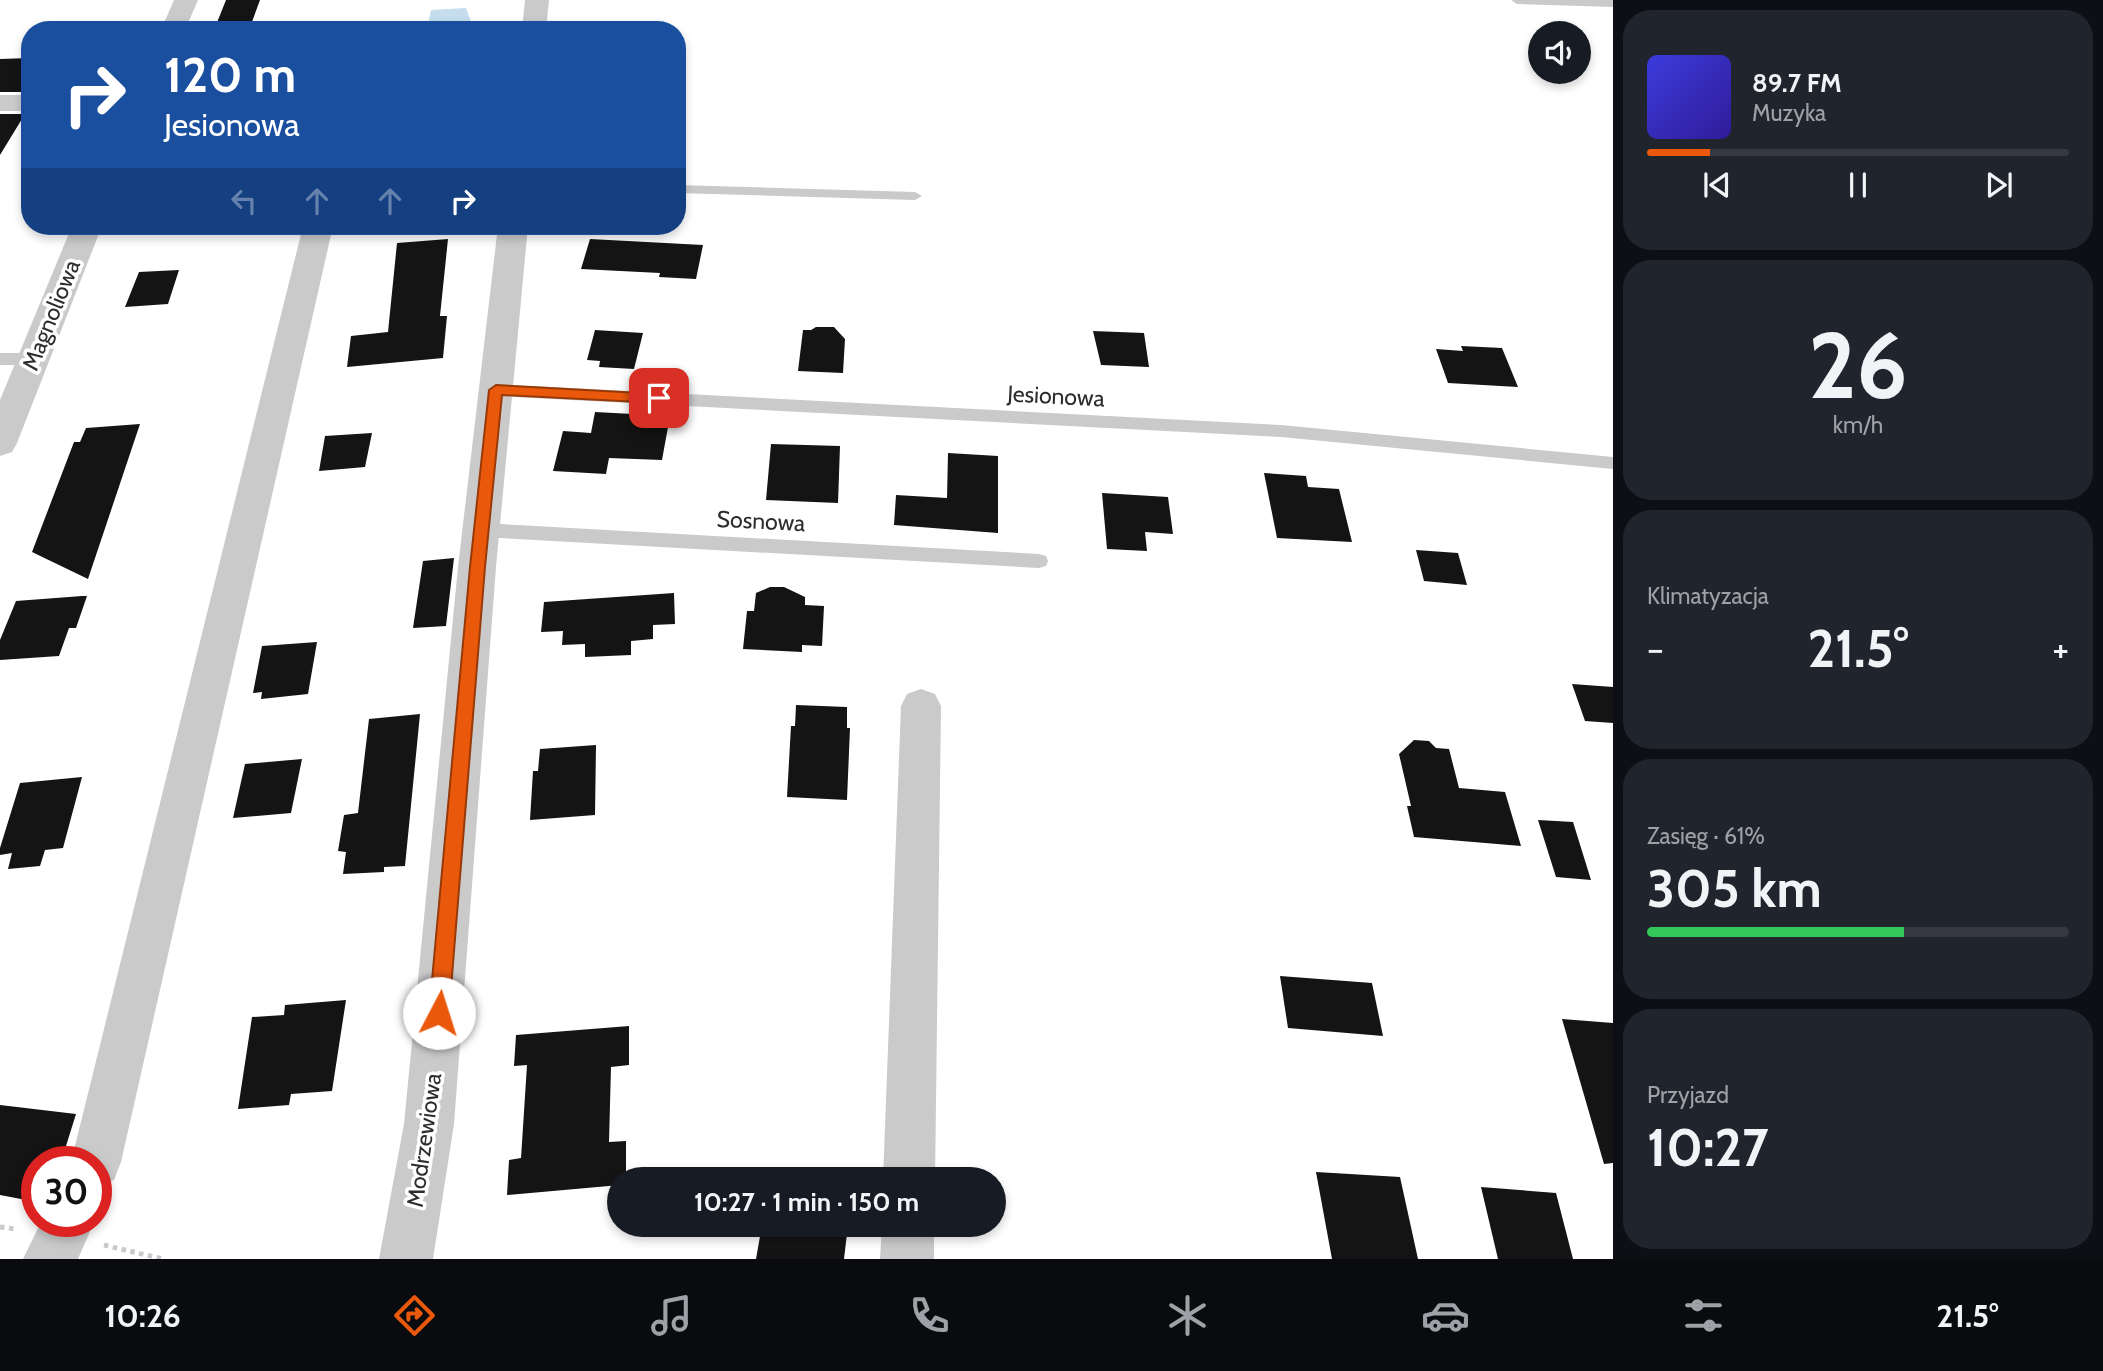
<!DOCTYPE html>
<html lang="pl">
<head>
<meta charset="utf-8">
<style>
	body { margin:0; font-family:Cabin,sans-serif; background:#20242c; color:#f1f3f6; height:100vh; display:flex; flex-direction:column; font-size:26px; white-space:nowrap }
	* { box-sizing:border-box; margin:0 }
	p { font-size:23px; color:#9ea1a6 }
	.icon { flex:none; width:38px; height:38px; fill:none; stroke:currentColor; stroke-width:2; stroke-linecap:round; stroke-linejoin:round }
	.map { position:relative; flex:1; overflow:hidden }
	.drawer { display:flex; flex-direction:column; gap:10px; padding:10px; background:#0d0f14; width:490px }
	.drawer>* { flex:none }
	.top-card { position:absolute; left:21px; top:21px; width:665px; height:214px; border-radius:28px; box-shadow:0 4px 10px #0003; background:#1a4fa0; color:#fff; overflow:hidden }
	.fabs { position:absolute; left:1528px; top:21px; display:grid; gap:14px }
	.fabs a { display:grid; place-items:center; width:63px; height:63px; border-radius:50%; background:#171b24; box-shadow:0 4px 10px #0003; font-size:35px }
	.speed { position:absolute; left:21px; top:1146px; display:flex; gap:14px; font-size:35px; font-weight:700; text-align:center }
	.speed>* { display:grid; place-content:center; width:91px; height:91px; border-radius:50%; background:#171b24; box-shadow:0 4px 10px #0003; line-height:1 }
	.speed .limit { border:10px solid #d22; background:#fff; color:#111 }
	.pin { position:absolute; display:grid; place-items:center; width:60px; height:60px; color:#fff; margin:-30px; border-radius:14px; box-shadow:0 4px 10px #0006 }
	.me { position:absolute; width:77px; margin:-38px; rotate:5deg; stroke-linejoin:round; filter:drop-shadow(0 0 5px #0008) }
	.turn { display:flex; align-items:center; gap:24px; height:147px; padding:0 28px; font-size:32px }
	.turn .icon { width:91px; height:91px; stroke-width:2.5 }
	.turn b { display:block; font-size:49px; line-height:60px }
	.lanes { display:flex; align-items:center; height:66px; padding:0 28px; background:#0003; justify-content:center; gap:35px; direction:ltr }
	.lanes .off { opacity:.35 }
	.big { font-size:52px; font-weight:700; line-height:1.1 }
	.drawer .widget { flex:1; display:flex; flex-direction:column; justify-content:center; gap:10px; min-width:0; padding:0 24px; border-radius:28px; background:#20242c }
	.drawer .dial { align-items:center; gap:0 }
	.dial b { font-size:91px; line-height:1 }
	.song { display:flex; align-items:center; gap:21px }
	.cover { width:84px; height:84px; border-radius:10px; background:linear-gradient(135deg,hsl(240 70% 55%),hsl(250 70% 35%)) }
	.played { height:7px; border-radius:4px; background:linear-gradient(90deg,#ea580c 15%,#363941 15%) }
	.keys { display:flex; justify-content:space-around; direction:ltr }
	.heat { display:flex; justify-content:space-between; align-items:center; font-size:38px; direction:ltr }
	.charge { height:10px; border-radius:5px; background:linear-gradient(90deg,#34c759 61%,#363941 0) }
	.trip { position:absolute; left:607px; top:1167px; width:399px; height:70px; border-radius:35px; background:#171b24; box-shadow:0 4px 10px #0003; font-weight:700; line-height:70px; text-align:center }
	.tabs { display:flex; height:112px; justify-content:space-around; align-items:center; background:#090b0e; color:#9ea1a6 }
	.tabs .icon { width:49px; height:49px }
	.tabs .current { color:#ea580c }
	.tabs b { font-size:32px; color:#f1f3f6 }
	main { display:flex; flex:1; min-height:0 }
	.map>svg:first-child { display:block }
	.water { fill:#c5ddec }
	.building { fill:#141414 }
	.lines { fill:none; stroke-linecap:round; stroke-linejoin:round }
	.path { stroke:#cacaca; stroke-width:5; stroke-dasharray:4.5 4.5; stroke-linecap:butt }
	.lane { fill:#cacaca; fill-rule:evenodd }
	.street { fill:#cacaca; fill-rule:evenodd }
	.route { fill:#ea580c; stroke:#983908; stroke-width:2 }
	.labels { text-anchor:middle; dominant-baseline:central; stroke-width:7; stroke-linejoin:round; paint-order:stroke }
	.street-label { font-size:23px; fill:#2d2d2d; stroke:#fff }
</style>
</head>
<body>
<main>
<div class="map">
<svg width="1613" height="1259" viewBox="0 0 1613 1259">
	<rect width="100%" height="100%" fill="#fff"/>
	<!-- water -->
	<path class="water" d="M466,8L474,30H427L431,10Z"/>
	<!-- building -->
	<path class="building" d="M226,0H260L249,30H214Z
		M30,58V92H0V59Z
		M0,114H25L0,155Z
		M448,239L440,316H447L443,358L347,367L351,336L388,332L397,243Z
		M590,239L703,245L696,279L659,277L660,273L581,269Z
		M179,270L168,304L125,307L139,272Z
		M816,327H834L845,339L843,373L798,371L803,330H811Z
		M595,330L643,333L634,369L599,367L600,361L587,360Z
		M1093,331L1144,333L1149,367L1101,365Z
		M1461,346L1502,348L1518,387L1448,383L1436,349L1463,351Z
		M595,412L670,416L662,460L609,458L606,474L553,471L563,431L591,433Z
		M140,424L88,579L32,552L74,442H80L86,428Z
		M372,433L365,467L319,471L325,436Z
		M771,444L840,446L838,503L766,500Z
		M948,453L998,456V533L894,525L896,495L947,498Z
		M1264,473L1306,476L1308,487L1339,489L1352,542L1277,538Z
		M1102,493L1168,497L1173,534L1145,532L1147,551L1107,549Z
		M1416,550L1458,553L1467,585L1424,581Z
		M454,558L446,626L413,628L423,561Z
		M770,587H784L805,597V605L824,606L822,646L802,645V652L743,649L747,611H754L756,593Z
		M674,593L675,624L653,625V639L631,641V655L585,657V644L562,645L563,631L541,632L544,602Z
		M82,596H87L76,628H69L59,656L0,660V640L16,601Z
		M317,642L308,694L261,699L262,692L253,693L262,646Z
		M1572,684L1613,687V723L1585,721Z
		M796,705L847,707V728H850L847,800L787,797L791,726H795Z
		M420,714L405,866L384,867V872L343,874L346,852L338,851L344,815L358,813L369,719Z
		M1414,740L1429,741L1436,748L1449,749L1459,788L1505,792L1521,846L1414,837L1407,806H1411L1399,754Z
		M596,745L595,815L530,820L533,771H538L540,749Z
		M302,759L291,813L233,818L245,764Z
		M82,777L63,848L45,850L40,866L8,869L12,853L0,855V848L20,783Z
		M1538,820L1573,822L1591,880L1556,877Z
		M1280,976L1372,983L1383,1036L1288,1028Z
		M346,1000L332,1091L291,1094L289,1105L238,1109L252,1017L284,1015L285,1005Z
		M1562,1019L1613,1023V1163L1604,1164Z
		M629,1026V1065L611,1067L609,1142L626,1141V1180H620V1185L507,1195L509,1160L521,1158L527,1065L514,1066L516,1035Z
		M0,1105L76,1114L61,1162H37V1202L0,1195Z
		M1316,1172L1400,1177L1418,1259H1332Z
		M1481,1187L1556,1193L1573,1259H1498Z
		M762,1225H848L844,1259H756Z"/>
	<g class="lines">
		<!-- path -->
		<path class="path" d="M0,1227L16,1229
			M104,1245L163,1259"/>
		<!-- lane -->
		<path class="lane" d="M1511,0H1613V7L1517,4Z
			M677,185L915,192L922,196L915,200L677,193Z
			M0,353H33L41,359L33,365H0Z
			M496,384L1281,425L1613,457V469L1281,437L496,396L488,390Z
			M481,523L1039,554L1046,556L1048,561L1046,566L1039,568L481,537L475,535L472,530L475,525Z"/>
		<!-- street -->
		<path class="street" d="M174,0H198L185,30H161Z
			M525,0H549L546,30H522Z
			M366,22L375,24L378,30H354L357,24Z
			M0,95H30V111H0Z
			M72,226H102L17,443L12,452L0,456V400Z
			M303,226H333L121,1162L114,1180L96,1187V1162H71Z
			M498,226H528L496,567L454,1124L433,1259H379L404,1124L458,567Z
			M921,689L935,694L941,706L935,1180H883L901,706L907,694Z
			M41,1222H94L78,1259H23Z
			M882,1225H934V1259H880Z"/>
	</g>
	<!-- route -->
	<path class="route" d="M496,385L659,394L665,398L659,403L502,395L485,567L449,1013L446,1020L439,1023L432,1020L429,1013L470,567L489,390Z"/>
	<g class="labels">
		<!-- street labels -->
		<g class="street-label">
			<text transform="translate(51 315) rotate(-68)">Magnoliowa</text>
			<text transform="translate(1056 396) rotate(3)">Jesionowa</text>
			<text transform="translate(761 521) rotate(3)">Sosnowa</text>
			<text transform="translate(424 1140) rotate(-82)">Modrzewiowa</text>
		</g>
	</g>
</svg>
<div class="fabs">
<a><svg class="icon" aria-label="sound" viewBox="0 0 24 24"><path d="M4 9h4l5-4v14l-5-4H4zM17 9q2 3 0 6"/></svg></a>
</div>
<div class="speed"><div class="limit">30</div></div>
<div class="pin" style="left:659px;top:398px;background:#d93025"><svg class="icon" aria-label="arrive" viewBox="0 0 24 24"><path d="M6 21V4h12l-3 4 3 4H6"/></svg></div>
<svg class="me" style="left:439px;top:1013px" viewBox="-20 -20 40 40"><circle r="19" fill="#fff"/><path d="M0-13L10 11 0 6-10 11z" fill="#ea580c"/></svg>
<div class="trip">10:27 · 1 min · 150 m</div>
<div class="top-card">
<div class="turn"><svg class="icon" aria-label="right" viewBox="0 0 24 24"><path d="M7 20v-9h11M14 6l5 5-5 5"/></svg><div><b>120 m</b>Jesionowa</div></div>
<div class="lanes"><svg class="icon off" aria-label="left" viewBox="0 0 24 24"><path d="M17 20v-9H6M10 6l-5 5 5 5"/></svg><svg class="icon off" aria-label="ahead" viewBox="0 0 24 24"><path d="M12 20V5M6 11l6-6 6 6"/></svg><svg class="icon off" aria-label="ahead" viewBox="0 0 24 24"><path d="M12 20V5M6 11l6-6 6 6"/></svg><svg class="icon" aria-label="right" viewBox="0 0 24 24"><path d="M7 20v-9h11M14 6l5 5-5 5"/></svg></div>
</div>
</div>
<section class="drawer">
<div class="widget">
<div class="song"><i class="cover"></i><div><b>89.7 FM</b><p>Muzyka</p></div></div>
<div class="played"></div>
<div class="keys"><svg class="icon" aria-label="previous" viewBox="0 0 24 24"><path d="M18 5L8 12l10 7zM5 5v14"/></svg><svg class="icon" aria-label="pause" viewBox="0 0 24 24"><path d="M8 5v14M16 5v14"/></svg><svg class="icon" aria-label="next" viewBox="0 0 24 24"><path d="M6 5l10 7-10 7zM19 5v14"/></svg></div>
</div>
<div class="widget dial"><b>26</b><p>km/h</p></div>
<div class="widget"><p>Klimatyzacja</p>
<div class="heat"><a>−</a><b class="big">21.5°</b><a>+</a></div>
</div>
<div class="widget"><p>Zasięg · 61%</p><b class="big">305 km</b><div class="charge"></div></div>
<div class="widget"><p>Przyjazd</p><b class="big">10:27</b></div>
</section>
</main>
<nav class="tabs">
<b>10:26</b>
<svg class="icon current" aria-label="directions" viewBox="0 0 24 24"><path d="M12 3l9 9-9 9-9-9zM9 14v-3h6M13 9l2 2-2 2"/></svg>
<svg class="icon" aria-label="music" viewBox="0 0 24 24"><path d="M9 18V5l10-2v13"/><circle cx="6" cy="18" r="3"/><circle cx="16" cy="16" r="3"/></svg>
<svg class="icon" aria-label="phone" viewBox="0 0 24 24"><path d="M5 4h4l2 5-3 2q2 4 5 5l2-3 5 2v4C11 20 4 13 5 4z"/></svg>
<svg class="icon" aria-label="climate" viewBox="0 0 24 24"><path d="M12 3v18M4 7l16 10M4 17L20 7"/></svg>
<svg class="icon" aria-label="car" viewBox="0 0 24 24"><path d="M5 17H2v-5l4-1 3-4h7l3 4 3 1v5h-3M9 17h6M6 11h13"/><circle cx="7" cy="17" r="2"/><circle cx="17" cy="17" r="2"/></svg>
<svg class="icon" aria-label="filters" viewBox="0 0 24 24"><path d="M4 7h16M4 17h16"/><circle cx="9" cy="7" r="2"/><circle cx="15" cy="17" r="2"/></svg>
<b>21.5°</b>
</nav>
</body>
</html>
